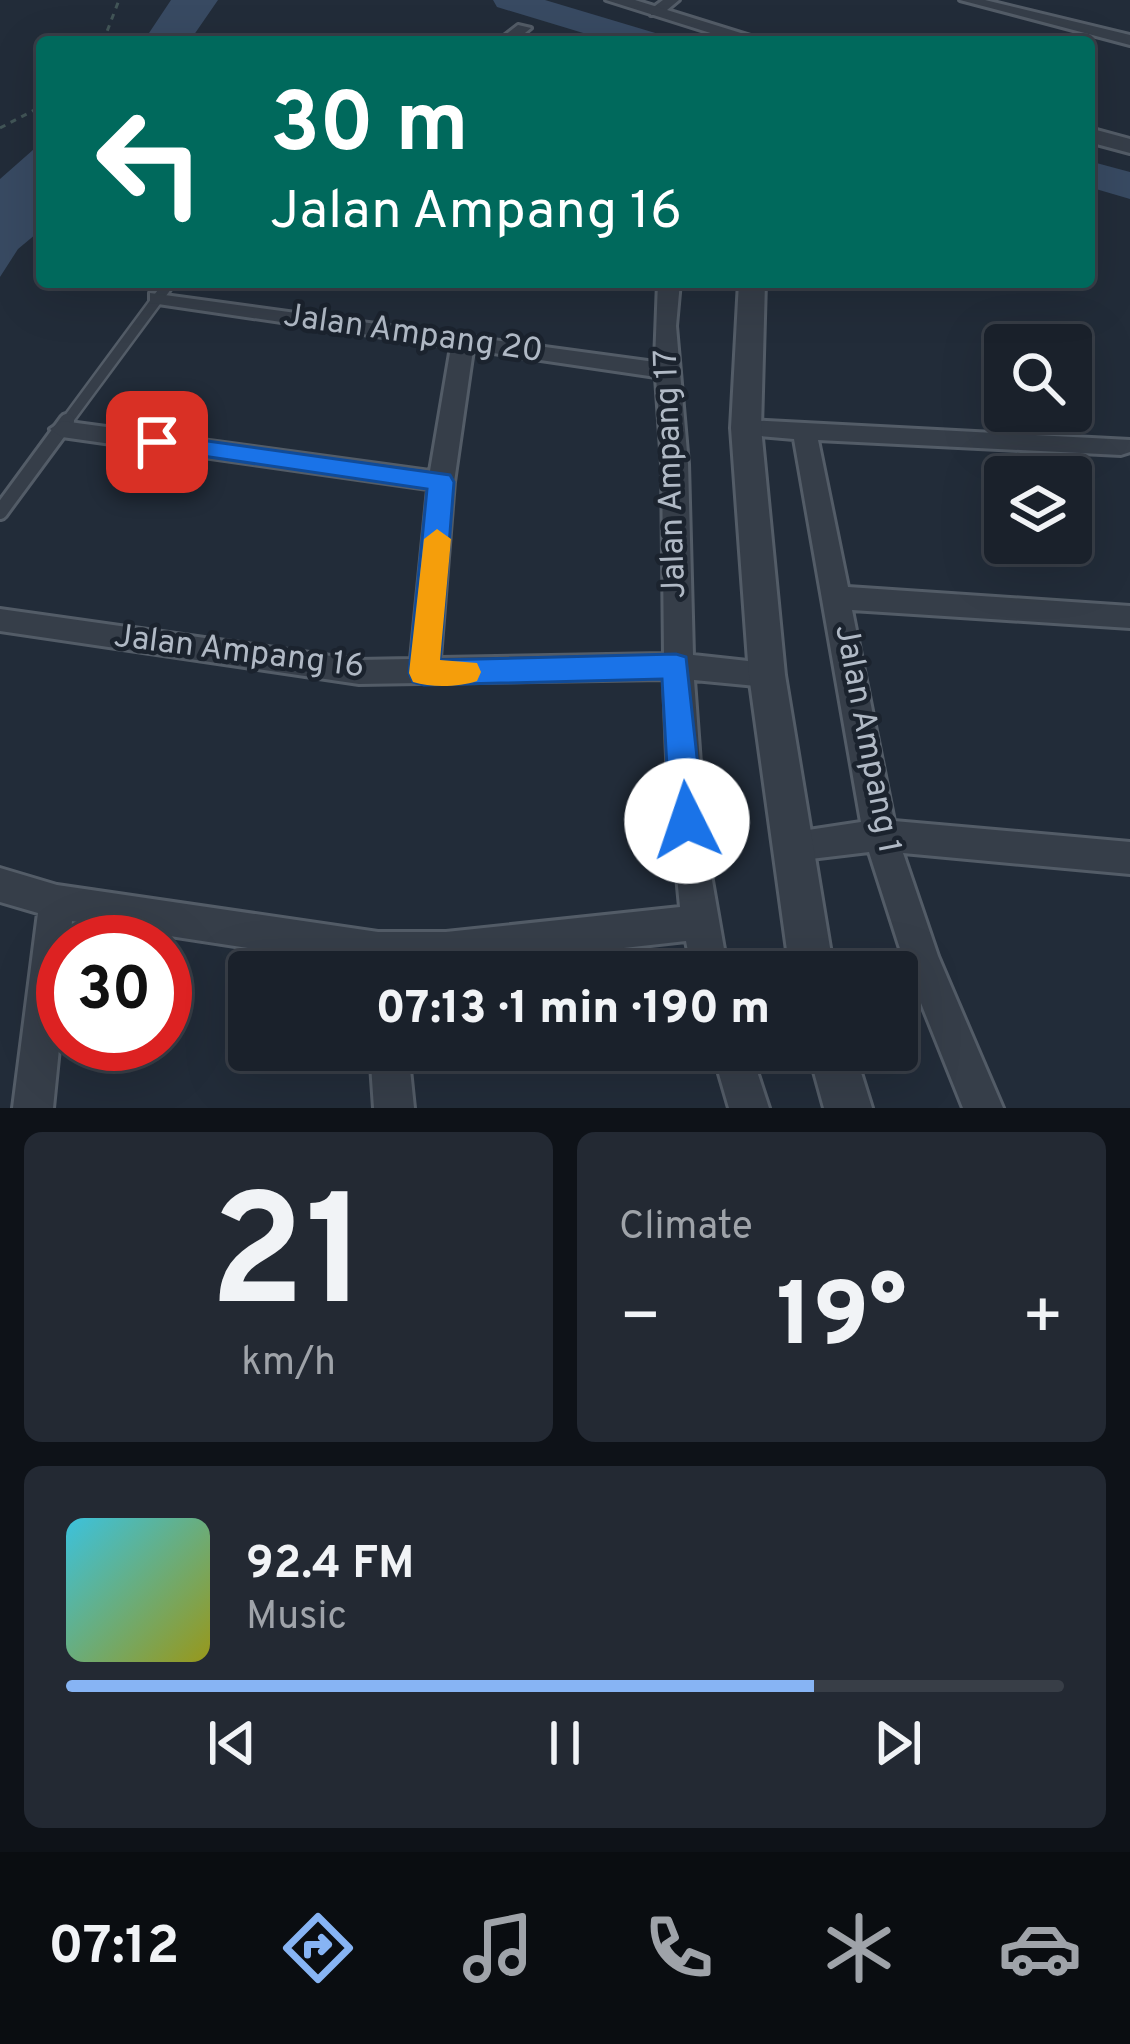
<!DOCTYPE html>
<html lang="en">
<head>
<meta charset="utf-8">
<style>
	body { margin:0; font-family:Overpass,sans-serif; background:#232933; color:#f1f3f6; height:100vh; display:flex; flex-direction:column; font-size:45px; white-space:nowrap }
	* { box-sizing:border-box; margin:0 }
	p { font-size:39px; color:#9fa3a9 }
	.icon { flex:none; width:66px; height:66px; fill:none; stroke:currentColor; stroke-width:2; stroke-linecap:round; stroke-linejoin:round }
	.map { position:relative; height:1108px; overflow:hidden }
	.sheet { display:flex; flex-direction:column; gap:24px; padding:24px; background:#0e1218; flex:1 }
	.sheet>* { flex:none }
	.hud { position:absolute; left:36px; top:36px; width:1059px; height:252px; border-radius:12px; box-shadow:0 12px 48px #0002,0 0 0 3px #383e47; background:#00695c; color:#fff; overflow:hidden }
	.controls { position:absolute; left:984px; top:324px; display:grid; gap:24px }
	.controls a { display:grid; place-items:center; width:108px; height:108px; border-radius:12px; background:#1a212b; box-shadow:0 12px 48px #0002,0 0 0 3px #383e47; font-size:60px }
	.speed { position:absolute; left:36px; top:915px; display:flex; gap:24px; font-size:60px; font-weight:700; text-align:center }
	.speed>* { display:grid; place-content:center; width:156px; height:156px; border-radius:50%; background:#1a212b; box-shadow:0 12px 48px #0002,0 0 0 3px #383e47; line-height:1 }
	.speed .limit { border:18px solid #d22; background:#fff; color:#111 }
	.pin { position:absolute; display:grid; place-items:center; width:102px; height:102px; color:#fff; margin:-51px; border-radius:24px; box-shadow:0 6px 18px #0006 }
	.me { position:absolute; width:132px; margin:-66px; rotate:356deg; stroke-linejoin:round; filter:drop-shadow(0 0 9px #0008) }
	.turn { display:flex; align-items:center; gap:42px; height:252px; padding:0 36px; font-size:54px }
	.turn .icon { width:156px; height:156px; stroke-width:2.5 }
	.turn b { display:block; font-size:84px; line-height:102px }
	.big { font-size:90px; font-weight:800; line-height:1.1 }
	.sheet .tile { flex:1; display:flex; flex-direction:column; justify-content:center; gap:18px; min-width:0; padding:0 42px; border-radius:18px; background:#232933 }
	.sheet .dial { align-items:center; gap:0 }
	.dial b { font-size:156px; line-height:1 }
	.song { display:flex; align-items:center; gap:36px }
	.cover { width:144px; height:144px; border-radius:18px; background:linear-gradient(135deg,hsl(190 70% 55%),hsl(60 70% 35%)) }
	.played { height:12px; border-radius:6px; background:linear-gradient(90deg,#87b4f4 75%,#383e47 75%) }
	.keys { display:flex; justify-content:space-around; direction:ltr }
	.heat { display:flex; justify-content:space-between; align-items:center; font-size:66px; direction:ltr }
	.sheet .tiles { flex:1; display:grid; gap:24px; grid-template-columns:1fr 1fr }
	.tile:last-child { grid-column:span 2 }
	.trip { position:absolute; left:228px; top:951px; width:690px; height:120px; border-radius:12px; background:#1a212b; box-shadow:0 12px 48px #0002,0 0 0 3px #383e47; font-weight:800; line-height:120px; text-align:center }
	.menu { display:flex; height:192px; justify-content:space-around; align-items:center; background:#0a0d11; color:#9fa3a9 }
	.menu .icon { width:84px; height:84px }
	.menu .selected { color:#87b4f4 }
	.menu b { font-size:54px; color:#f1f3f6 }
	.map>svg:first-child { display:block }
	.water { fill:#384a62 }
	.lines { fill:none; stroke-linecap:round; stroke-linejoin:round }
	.river { fill:#384a62; fill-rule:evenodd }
	.service-far1-casing { stroke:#535c67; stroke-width:15 }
	.service-casing { stroke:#535c67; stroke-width:20 }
	.minor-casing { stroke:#535c67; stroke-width:6 }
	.tertiary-casing { stroke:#535c67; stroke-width:6 }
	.path { stroke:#425557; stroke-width:3; stroke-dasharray:6 6; stroke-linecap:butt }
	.service-far1 { stroke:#363e49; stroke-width:10 }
	.service { stroke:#363e49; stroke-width:14 }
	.minor { fill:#363e49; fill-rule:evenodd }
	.tertiary { fill:#363e49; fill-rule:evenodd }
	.route { fill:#1a73e8; stroke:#114b97; stroke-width:3 }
	.slow { fill:#f59e0b }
	.labels { text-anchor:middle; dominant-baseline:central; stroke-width:9; stroke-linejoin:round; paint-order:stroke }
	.street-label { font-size:33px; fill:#b0b9c5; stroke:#1b232e }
</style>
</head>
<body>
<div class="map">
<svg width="1130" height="1108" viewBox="0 0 1130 1108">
	<rect width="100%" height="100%" fill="#222c39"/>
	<!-- water -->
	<path class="water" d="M171,0H218L189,42H143Z
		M42,142V229L18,249L0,277V179Z"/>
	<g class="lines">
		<!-- river -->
		<path class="river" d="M493,0H545L662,35L668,42H613L497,7Z
			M1089,161L1130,172V199L1089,187Z"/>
		<!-- service-far1 casing -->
		<g class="service-far1-casing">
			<path id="service-far1" d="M65,424L170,282"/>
		</g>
		<!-- service casing -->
		<g class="service-casing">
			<path id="service" d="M0,512L67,421"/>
		</g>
		<!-- minor casing -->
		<g class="minor-casing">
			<path id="minor" d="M663,0H679L661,15H651V9Z
				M960,0H985L1130,35V45Z
				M518,25L531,28L514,42H496Z
				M658,282H680L676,326L688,464L693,655L767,663L777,666L782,675L777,684L767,687L694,680L706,846L728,972H692L686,941L446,968H378L72,921L70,942H63V1009L53,1108H13L38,913L0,902V868L57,885L378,932H446L680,907L668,783L664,679L359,684L0,631V609L359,660L411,659L428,489L62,437L50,429L62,421L430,471L451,347L158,304L150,303V293L655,362ZM473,350L656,377L662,464L664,654L440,658L454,482Z
				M746,420L1130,440V452L1121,455L818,440L848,587L1130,606V628L852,610L894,821L1130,842V874L903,853L938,956L1003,1108H963L903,958L869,852L794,861L782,856L777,845L782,834L861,822L794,439L737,434L734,428Z
				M370,1050H408L414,1108H374Z
				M712,1050H750L769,1108H729Z"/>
		</g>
		<!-- tertiary casing -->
		<g class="tertiary-casing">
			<path id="tertiary" d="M606,0H635L770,42H739Z
				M1089,128L1130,139V153L1089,142Z
				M739,282H765L761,428L785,675L834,972H790L749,675L731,428Z
				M808,1050H854L872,1108H824Z"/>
		</g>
		<!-- path -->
		<path class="path" d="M103,42L119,0
			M0,128L42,106"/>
		<!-- service-far1 -->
		<use href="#service-far1" class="service-far1"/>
		<!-- service -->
		<use href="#service" class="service"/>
		<!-- minor -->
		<use href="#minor" class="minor"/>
		<!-- tertiary -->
		<use href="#tertiary" class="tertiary"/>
	</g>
	<!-- route -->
	<path class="route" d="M157,434L450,475L454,482L440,660L676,654L686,657L704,821L699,832L687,837L675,832L670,821L662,679L424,685L413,682L409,673L427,489L148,448L144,442L148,436Z"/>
	<!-- slow -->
	<path class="slow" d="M437,529L451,539L440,660L477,663L481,672L477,681C459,687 432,688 413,682L409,673L424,539Z"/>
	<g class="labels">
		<!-- street labels -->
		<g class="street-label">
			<text transform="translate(413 335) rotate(8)">Jalan Ampang 20</text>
			<text transform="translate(672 474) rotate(-92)">Jalan Ampang 17</text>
			<text transform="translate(239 653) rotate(7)">Jalan Ampang 16</text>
			<text transform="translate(866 739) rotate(79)">Jalan Ampang 1</text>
		</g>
	</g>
</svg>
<div class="controls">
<a><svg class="icon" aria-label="search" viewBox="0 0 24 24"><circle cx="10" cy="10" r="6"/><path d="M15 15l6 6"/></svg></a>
<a><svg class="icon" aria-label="layers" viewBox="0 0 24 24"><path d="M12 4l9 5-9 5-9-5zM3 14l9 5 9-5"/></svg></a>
</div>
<div class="speed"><div class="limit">30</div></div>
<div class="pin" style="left:157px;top:442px;background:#d93025"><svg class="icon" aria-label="arrive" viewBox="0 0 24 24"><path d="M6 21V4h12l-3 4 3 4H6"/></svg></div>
<svg class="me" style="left:687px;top:821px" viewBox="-20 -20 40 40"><circle r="19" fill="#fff"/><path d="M0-13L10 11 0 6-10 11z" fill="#1a73e8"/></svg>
<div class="trip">07:13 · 1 min · 190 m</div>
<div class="hud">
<div class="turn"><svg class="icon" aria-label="left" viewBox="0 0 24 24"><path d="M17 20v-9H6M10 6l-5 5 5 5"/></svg><div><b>30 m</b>Jalan Ampang 16</div></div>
</div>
</div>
<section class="sheet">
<div class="tiles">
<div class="tile dial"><b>21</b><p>km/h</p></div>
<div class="tile"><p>Climate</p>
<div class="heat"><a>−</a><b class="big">19°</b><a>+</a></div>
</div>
<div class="tile">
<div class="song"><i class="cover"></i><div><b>92.4 FM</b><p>Music</p></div></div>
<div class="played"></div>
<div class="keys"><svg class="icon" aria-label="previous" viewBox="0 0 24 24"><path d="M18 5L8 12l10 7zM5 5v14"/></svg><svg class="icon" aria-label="pause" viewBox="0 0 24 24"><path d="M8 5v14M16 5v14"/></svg><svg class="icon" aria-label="next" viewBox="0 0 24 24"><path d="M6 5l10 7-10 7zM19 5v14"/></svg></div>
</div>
</div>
</section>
<nav class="menu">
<b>07:12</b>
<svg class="icon selected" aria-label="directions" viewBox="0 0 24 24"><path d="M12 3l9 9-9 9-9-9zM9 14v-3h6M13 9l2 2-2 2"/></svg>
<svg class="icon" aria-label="music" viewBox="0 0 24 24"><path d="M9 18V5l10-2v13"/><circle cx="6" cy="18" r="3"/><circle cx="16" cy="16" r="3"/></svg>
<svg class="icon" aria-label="phone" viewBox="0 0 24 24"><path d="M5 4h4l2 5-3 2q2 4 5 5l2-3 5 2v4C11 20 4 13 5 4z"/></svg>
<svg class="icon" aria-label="climate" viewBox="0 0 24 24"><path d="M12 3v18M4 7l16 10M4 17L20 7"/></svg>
<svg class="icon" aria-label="car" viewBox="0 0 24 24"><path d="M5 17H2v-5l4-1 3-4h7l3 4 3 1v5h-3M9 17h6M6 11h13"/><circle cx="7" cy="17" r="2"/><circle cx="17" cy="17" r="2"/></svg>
</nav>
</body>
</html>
